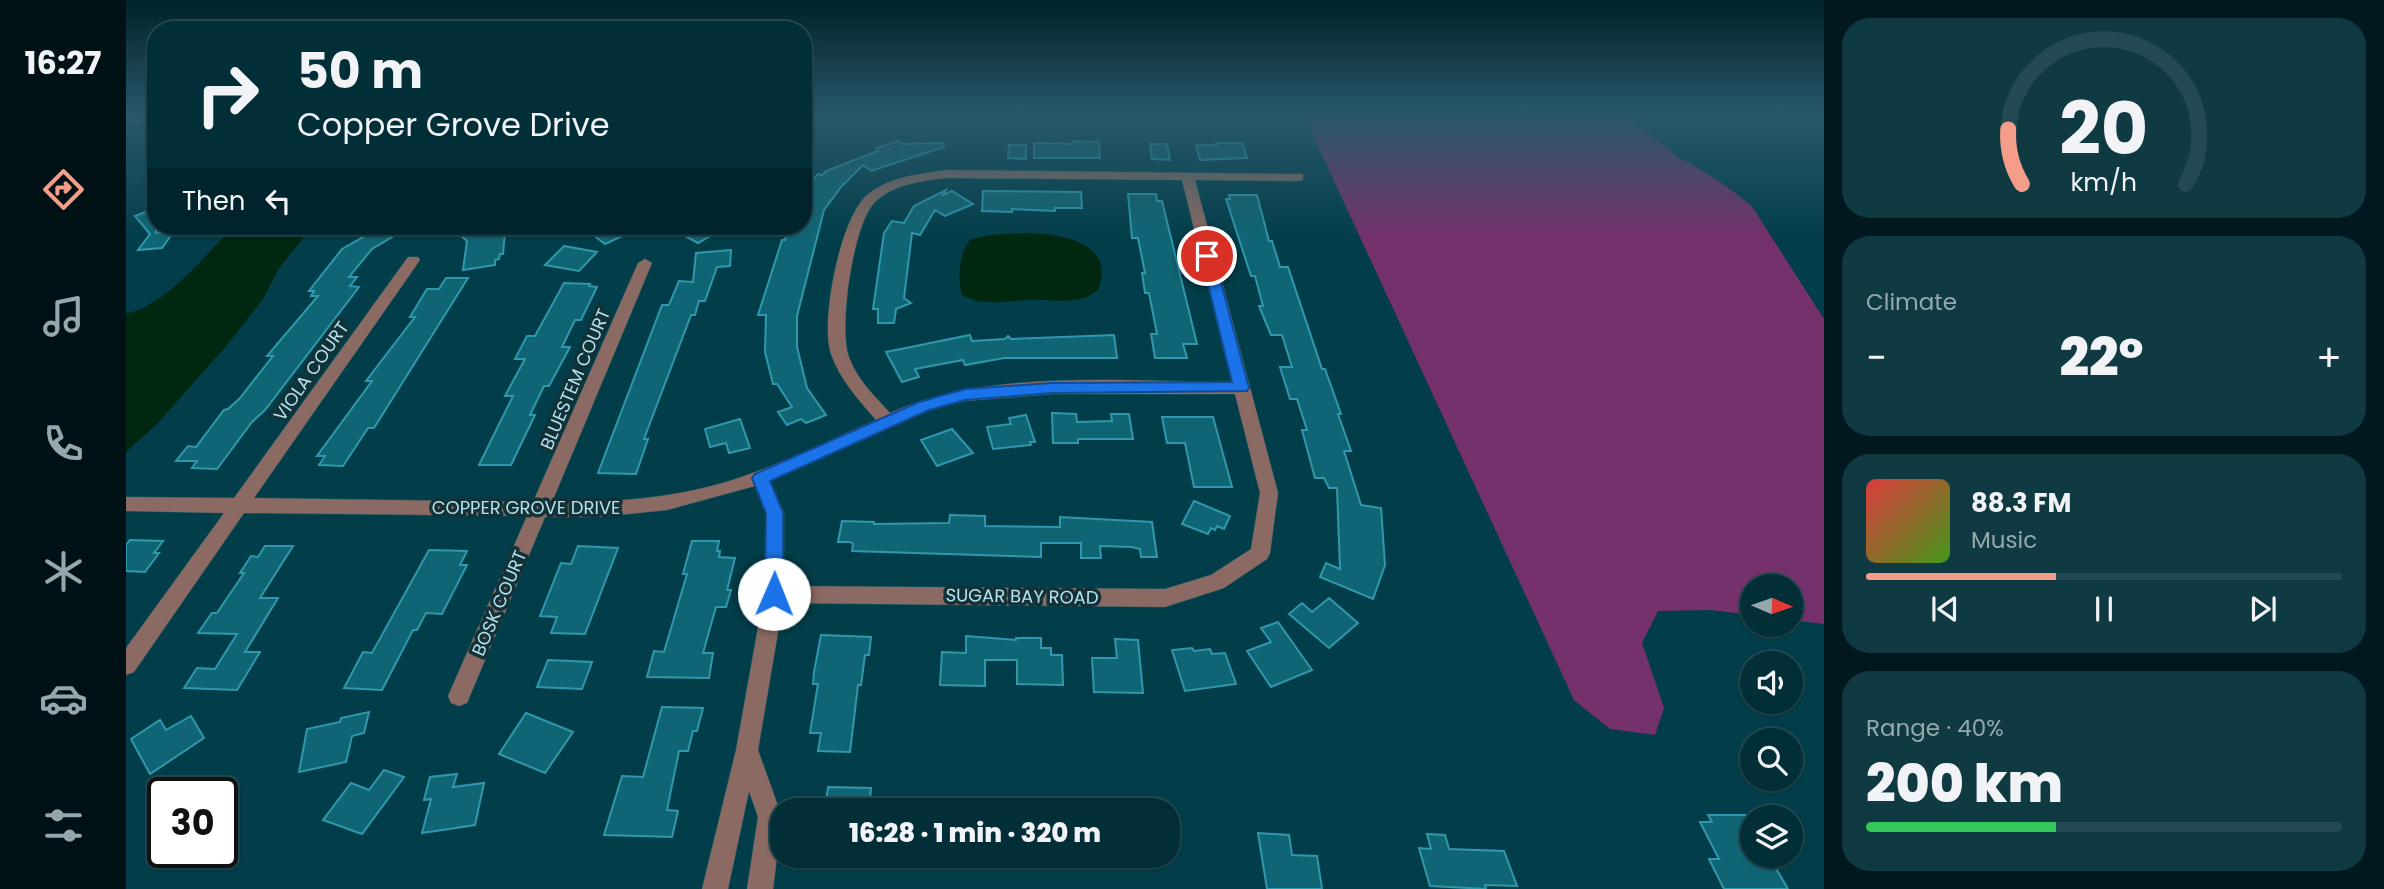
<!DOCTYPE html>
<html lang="en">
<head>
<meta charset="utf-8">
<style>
	body { margin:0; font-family:Poppins,sans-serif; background:#103a42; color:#f1f3f6; height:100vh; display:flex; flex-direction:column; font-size:26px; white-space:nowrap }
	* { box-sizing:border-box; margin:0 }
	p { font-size:23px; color:#96a8ad }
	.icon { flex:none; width:38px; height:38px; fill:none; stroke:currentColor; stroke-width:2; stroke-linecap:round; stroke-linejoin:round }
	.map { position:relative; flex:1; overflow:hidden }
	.side { display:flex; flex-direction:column; gap:18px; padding:18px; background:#01191e; width:560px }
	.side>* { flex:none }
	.hud { position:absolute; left:21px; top:21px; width:665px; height:214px; border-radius:28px; box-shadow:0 2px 5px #0004,0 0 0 2px #234a52; background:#022e37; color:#f1f3f6; overflow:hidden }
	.needle { width:46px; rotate:92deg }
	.fabs { position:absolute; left:1614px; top:574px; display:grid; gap:14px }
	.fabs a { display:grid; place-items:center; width:63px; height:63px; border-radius:50%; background:#022e37; box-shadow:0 2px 5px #0004,0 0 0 2px #234a52; font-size:35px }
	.speed { position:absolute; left:21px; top:777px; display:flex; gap:14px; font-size:35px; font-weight:700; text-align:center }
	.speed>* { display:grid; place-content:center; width:91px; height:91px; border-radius:50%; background:#022e37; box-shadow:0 2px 5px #0004,0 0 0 2px #234a52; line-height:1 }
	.speed .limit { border:4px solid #111; border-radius:10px; background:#fff; color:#111 }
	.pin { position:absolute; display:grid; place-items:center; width:60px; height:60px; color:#fff; margin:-30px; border:4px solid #fff; border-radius:50%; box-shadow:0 2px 7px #0007 }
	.me { position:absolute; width:77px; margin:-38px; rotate:1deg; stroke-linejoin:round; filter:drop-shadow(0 0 5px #0008) }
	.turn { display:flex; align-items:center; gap:24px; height:147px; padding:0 35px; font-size:32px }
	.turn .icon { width:91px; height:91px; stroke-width:2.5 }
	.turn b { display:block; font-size:49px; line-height:60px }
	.then { display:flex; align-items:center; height:66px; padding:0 35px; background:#0003; gap:14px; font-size:26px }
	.big { font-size:52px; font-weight:800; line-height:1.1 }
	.side .card { flex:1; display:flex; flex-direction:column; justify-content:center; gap:10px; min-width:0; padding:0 24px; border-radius:28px; background:#103a42 }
	.side .dial { align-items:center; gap:0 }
	.dial svg { height:182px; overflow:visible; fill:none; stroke:#234a52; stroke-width:7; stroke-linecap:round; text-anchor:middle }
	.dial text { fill:#f1f3f6; stroke:none }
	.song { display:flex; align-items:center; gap:21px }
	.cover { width:84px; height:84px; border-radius:10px; background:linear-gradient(135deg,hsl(0 70% 55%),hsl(100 70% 35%)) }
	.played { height:7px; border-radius:4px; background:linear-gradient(90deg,#f49e8a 40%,#234a52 40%) }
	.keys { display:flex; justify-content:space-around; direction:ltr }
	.heat { display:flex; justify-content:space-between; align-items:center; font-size:38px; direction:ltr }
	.charge { height:10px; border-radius:5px; background:linear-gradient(90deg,#34c759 40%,#234a52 0) }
	.trip { position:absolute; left:644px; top:798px; width:410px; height:70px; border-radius:28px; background:#022e37; box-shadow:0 2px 5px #0004,0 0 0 2px #234a52; font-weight:800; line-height:70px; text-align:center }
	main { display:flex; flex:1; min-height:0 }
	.menu { display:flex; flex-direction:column; width:126px; justify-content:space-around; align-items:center; background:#011216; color:#96a8ad }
	.menu .icon { width:49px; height:49px }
	.menu .on { color:#f49e8a }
	.menu b { font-size:32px; color:#f1f3f6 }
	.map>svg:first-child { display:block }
	.green { fill:#75316b }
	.water { fill:#002810 }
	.building { fill:#106574; stroke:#3098ad; stroke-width:2 }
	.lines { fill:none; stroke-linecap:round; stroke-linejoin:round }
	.minor-casing { stroke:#225b66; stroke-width:1 }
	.minor { fill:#8a6a62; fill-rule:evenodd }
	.route { fill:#1a73e8; stroke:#114b97; stroke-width:2 }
	.labels { text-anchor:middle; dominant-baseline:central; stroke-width:7; stroke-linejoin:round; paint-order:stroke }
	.street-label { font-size:18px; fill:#b5e1ec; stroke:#123238 }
</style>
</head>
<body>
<main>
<nav class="menu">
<b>16:27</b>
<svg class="icon on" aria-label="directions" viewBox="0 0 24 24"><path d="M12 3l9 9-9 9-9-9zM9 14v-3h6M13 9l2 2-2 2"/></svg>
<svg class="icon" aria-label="music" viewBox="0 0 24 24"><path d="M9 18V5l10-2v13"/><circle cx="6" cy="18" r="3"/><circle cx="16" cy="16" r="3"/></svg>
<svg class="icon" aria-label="phone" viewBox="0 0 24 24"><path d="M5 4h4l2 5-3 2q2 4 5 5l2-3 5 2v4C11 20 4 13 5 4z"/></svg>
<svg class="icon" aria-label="climate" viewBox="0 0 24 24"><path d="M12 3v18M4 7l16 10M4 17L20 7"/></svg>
<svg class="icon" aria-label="car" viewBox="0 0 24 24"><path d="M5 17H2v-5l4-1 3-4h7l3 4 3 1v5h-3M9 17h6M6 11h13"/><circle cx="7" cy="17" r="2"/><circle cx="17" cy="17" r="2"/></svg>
<svg class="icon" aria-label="filters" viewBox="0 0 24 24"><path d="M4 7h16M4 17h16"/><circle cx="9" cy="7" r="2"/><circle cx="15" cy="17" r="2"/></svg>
</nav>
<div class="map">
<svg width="1698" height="889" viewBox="0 0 1698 889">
	<rect width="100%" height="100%" fill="#023e49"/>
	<!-- green -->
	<path class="green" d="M1178,116H1501L1551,156L1593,181L1625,205L1698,319V624L1664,620V586H1626V615L1585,610L1532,611L1516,643L1538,708L1529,735L1484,729L1448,700Z"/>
	<!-- water -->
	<path class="water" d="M108,226H192L179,236L153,268L137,299L101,345L31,424L0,452V313C37,309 82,252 108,226Z
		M898,233C930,233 992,241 972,290C950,306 932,299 907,300C882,300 859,308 836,295C831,279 833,253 844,240L863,235Z"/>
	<!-- building -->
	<path class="building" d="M773,141L777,144L817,143L818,147L745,171L737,165L715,187L698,210L671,316V347L681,388L700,415L680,423L675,419L661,425L652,412L666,407L651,384H647L639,352L640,315H632L656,240H659L663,226H677V189L692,174L696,175L700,171L752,151L750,148Z
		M947,141L973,142L974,158H908V143L947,144Z
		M1090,143H1116L1121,158L1074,160L1070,145H1091Z
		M1024,144H1041L1044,160L1026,159Z
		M883,145H900V159L882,158Z
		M820,190L817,195L826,191L847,204L819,216L809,210L794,235L786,233L778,298L785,303L770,309L768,323H752V309H747L758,233L766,221L778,223L788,206Z
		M857,191L955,192L956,208H929V211L886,209V212L856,211Z
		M1002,194H1030L1031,201H1036L1071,344H1057L1061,358H1029L1025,334H1031L1023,293H1019L1016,273H1019L1012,238H1006Z
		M1103,195H1131L1143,241H1146L1154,267H1162L1196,369H1199L1215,414H1212L1225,451H1218L1235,505L1255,508L1259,565L1247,599L1194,577L1200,563L1214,569L1211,488H1203L1198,478H1189L1176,430H1181L1171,399H1164L1154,367H1166L1156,335H1145L1133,306H1137L1129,276H1125L1100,199H1104Z
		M30,208V233L48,231L36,248L12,250L24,234L9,216Z
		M257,226H285L246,249L223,277H231L224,286L233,287L139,410L126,422L91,469L66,468L71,461H50L62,446L70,447L98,410L102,409L114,398L147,356H141L192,296H185L188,291H183L216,249Z
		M323,226H371L379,232L377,254H374L373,259L369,260V265L337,270L341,241Z
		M456,226H518L479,244Z
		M541,226H601L572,243Z
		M438,246L471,252L453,271L419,265Z
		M605,250L604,266L591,267L579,301H573L569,315H565L518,439H522L510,474L472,473L536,305H543L553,281L567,282L570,253Z
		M320,278H342L248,428H242L217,466L193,465L199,456H191L246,381H240L289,317H284L301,289H313Z
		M438,283L464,284L463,286L471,287L455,320H449L436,347H444L423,386H418L404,415H409L385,465H353L387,396H379L399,359H389L401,336H409Z
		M844,335L846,341L879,339L882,336L885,339L988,335L991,358H878L839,365L837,360L789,369L793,377L776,382L760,352Z
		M926,413L950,414L951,422L986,421L985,414H1003L1007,439H952V443H927Z
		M900,415L909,442H904L905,445L867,449L861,427L885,424L883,418Z
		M1036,417H1087L1106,487H1068L1059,443H1041Z
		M614,419L624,448L603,453L600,443L584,447L579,429Z
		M826,429L847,453L811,466L795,440Z
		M1068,501L1104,516L1098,529L1091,526L1089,530L1085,528L1082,534L1056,524Z
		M824,515L859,516V526L934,527V517L1026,522L1031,557H1015L1014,549L1006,547L974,546L975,558H955V543H915V557L726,551L727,544L724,542H712L716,521L748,522V524L823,523Z
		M4,540L37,541L28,553H33L19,572L0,571V545Z
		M566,541H593L591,551H594L593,557L609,558L601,590H605L600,607H590L577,653H587L583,678L521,677L528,651L538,652L561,574H557Z
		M139,546H167L134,598H152L119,652H134L111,690L58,688L71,668L89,669L111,634L72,633L86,613H91L118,573H114L125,556L132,557Z
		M452,546L492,548L459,634L425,633L431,617L414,616L435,563L445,564Z
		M303,550L341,551L334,565H341L316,614L300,613L291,630H287L256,690L218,688L237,652L246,653Z
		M1203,598L1232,623L1203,648L1163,614L1176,603L1186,612Z
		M1152,622L1186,670L1145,687L1121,651L1145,642L1135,628Z
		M695,635L745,637L743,655H739L735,685H732L724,752L692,751L695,733H684L692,684H687L688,672Z
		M840,636L890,640V638H915V648H925V655H936L937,685L891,684V660H859V686L814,685L816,652L840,653Z
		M989,639L1012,640L1017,693L968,692L966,658H991Z
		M1066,648L1068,651L1084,649L1086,654L1099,653L1110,684L1059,691L1046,650Z
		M422,660L466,662L456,689L411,687Z
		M536,707L577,708L571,731H567L562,751H553L541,810L552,811L546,837L478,835L496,776L517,777Z
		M243,712L238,733L226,736L220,762L173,772L181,729L214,722L215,718Z
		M400,713L447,732L419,773L373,754Z
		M65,716L78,738L24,774L5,739L34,720L40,730Z
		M258,770L278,777L236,834L197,820L225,783L243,790Z
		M331,774L327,787L358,783L349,825L296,833L305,799L298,800L304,777Z
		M702,787L745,788L743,810H699Z
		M1582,815H1620L1626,825V856H1643L1662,889H1598L1583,859H1593L1574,822H1586Z
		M1132,833L1163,835L1166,855L1191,856L1196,889H1141Z
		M1301,834L1319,835L1323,849L1378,851L1391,886L1359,885L1360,889L1304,886L1293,848L1305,849Z"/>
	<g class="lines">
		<!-- minor casing -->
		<g class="minor-casing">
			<path id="minor" d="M0,116H30V121H0Z
				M820,170L1177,174V180L1172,181L1069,180L1152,493L1144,553L1141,559L1098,588L1039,607L657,603L632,750L656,817L647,889H621L632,817L623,791L602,889H576L610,750L638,594L640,513L629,486L541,510L473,517H419L341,703L333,706L325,703L322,696L401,516L118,513L8,672L0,675V648L98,513L0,511V497L108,498L282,257H292L294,260L128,498L407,502L512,263L519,259L526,263L426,502C495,503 566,497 632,471C672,456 711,437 750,420C732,399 714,380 705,354C694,321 714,220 740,196C761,177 793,174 820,170ZM820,178L1056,180L1106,382C996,382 867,368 764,413C749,396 731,380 723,357C712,329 727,223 749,202C768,184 796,181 820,178ZM926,394H1109L1134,493L1125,549L1085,575L1039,589L658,586V513L644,481L804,410L839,401Z"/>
		</g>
		<!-- minor -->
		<use href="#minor" class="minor"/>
	</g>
	<!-- sky -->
	<linearGradient id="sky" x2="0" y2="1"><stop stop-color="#012228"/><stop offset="0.48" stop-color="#28586a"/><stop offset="1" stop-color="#28586a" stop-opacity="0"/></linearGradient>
	<rect width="1698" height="240" fill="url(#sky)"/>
	<!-- route -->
	<path class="route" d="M1081,252L1088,256L1123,388L1121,391L926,393L839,400L803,410L644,481L657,513V594L654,599L648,602L641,599L639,594L640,513L626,478L629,474L793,402L839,389L926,383L1106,382L1075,256Z"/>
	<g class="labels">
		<!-- street labels -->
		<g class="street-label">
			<text transform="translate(185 371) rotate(-55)">VIOLA COURT</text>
			<text transform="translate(449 379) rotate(-67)">BLUESTEM COURT</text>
			<text x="400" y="507">COPPER GROVE DRIVE</text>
			<text transform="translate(896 596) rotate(1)">SUGAR BAY ROAD</text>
			<text transform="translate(373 603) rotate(-67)">BOSK COURT</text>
		</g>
	</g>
</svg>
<div class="fabs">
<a><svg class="needle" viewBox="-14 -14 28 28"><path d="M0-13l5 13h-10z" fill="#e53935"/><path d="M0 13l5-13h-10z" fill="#96a8ad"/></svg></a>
<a><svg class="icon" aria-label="sound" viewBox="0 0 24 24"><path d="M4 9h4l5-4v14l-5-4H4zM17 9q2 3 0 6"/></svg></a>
<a><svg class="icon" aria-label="search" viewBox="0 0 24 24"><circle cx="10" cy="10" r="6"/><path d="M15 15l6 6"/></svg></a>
<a><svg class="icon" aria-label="layers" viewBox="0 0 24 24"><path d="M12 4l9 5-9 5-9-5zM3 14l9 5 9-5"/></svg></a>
</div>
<div class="speed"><div class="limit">30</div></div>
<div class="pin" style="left:1081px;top:256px;background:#d93025"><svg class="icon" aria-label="arrive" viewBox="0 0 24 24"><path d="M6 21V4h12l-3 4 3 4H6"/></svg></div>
<svg class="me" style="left:648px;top:594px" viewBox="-20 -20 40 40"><circle r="19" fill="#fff"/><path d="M0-13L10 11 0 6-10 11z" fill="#1a73e8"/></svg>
<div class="trip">16:28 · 1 min · 320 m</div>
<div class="hud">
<div class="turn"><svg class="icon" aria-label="right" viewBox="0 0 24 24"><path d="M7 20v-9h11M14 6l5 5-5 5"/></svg><div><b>50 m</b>Copper Grove Drive</div></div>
<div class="then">Then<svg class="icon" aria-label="left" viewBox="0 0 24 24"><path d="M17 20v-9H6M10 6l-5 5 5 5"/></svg></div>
</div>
</div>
<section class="side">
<div class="card dial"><svg viewBox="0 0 100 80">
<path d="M14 69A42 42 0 1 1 86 69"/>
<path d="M14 69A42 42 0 0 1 8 45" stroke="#f49e8a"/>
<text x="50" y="56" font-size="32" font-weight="700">20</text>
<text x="50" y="72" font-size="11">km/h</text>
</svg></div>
<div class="card"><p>Climate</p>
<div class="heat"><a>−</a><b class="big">22°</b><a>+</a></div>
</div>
<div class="card">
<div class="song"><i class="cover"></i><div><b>88.3 FM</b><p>Music</p></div></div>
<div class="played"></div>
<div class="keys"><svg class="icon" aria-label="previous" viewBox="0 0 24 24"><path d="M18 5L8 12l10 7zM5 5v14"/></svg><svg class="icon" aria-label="pause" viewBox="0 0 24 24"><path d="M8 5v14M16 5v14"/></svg><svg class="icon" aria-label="next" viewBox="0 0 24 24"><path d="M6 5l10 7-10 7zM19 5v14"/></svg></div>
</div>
<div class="card"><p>Range · 40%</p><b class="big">200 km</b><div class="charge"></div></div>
</section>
</main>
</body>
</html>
